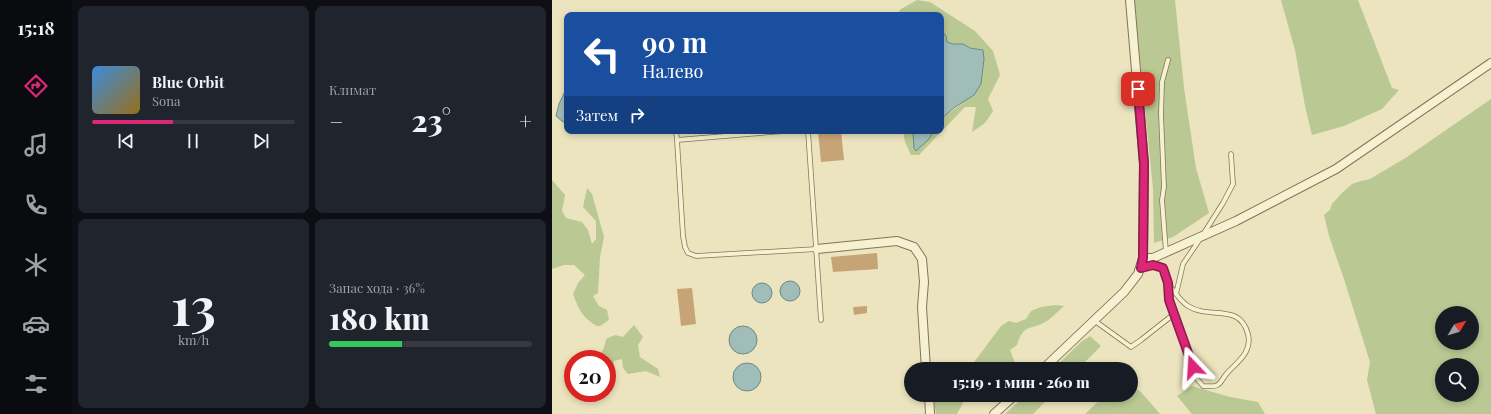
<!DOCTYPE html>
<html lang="ru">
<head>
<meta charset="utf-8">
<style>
	body { margin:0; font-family:"Playfair Display",serif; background:#20242c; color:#f1f3f6; height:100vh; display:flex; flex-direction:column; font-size:15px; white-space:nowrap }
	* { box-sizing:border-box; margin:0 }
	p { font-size:13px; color:#9ea1a6 }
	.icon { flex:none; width:22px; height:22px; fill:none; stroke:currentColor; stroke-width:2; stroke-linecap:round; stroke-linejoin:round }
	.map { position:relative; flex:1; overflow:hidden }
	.drawer { display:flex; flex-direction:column; gap:6px; padding:6px; background:#0d0f14; width:480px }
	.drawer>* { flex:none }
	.guide { position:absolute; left:12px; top:12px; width:380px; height:122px; border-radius:8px; box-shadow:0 2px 6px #0003; background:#1a4fa0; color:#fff; overflow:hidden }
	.needle { width:26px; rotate:52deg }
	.buttons { position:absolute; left:883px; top:306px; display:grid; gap:8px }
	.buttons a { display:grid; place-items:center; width:44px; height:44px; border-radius:50%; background:#171b24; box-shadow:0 2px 6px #0003; font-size:20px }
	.speed { position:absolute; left:12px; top:350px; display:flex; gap:8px; font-size:20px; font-weight:700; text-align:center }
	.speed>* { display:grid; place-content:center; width:52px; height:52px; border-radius:50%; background:#171b24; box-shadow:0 2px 6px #0003; line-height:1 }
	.speed .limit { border:6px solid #d22; background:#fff; color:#111 }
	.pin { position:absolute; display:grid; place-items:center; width:34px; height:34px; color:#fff; margin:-17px; border-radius:8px; box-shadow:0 2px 6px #0006 }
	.me { position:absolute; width:44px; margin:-22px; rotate:340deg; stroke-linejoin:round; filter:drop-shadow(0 0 3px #0008) }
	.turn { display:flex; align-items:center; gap:14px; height:84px; padding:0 12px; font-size:18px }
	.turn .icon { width:52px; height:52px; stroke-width:2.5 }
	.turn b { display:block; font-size:28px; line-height:34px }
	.then { display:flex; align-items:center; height:38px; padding:0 12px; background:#0003; gap:8px; font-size:15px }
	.big { font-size:30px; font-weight:800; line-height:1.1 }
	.drawer .card { flex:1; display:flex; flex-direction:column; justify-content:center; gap:6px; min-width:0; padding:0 14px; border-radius:8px; background:#20242c }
	.drawer .dial { align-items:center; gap:0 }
	.dial b { font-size:52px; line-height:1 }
	.song { display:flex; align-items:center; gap:12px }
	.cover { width:48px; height:48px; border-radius:6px; background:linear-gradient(135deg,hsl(210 70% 55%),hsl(40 70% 35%)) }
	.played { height:4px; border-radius:2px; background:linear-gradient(90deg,#db2777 40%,#363941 40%) }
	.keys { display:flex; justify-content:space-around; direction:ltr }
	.heat { display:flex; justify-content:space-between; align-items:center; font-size:22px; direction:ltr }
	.charge { height:6px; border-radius:3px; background:linear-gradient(90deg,#34c759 36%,#363941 0) }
	.drawer .tiles { flex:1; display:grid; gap:6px; grid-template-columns:repeat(2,1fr) }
	.trip { position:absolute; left:352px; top:362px; width:234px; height:40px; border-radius:20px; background:#171b24; box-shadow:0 2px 6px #0003; font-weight:800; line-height:40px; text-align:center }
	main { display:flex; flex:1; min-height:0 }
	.tab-bar { display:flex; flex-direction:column; width:72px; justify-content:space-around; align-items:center; background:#090b0e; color:#9ea1a6 }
	.tab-bar .icon { width:28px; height:28px }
	.tab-bar .on { color:#db2777 }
	.tab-bar b { font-size:18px; color:#f1f3f6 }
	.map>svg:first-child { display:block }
	.green { fill:#bac893; fill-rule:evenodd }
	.water { fill:#a1bdb9; stroke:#6a8986 }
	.building { fill:#c7a476 }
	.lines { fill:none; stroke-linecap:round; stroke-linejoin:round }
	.service-casing { stroke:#827558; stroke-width:5.5 }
	.minor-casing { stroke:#827558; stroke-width:10 }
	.service { stroke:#f6f1d1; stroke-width:4 }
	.minor { stroke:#f6f1d1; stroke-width:8 }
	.route-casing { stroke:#8e194d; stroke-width:10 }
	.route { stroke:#db2777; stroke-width:7 }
</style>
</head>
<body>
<main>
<nav class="tab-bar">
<b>15:18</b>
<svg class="icon on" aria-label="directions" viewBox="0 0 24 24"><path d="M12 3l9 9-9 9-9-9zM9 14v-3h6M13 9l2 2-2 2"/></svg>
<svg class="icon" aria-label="music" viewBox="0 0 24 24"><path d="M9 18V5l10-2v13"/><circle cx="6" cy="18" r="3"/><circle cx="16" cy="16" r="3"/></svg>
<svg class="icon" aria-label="phone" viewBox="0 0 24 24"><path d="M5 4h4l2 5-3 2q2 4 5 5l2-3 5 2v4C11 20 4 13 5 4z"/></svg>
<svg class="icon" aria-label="climate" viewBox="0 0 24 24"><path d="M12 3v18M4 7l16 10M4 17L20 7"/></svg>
<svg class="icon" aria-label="car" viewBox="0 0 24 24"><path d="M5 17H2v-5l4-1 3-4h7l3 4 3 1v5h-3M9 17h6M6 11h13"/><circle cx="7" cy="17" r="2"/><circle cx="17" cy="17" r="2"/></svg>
<svg class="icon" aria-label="filters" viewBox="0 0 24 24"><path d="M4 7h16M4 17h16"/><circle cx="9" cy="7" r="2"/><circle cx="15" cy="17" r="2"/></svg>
</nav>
<section class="drawer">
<div class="tiles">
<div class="card">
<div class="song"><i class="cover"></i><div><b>Blue Orbit</b><p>Sona</p></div></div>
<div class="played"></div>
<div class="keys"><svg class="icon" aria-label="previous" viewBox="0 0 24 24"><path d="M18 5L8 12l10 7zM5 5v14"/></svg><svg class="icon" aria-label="pause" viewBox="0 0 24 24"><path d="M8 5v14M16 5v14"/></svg><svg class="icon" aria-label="next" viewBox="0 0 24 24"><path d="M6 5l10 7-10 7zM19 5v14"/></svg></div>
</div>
<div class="card"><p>Климат</p>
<div class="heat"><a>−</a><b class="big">23°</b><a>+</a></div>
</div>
<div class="card dial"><b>13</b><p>km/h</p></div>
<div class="card"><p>Запас хода · 36%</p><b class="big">180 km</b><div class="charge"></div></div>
</div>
</section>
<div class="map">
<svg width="939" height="414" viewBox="0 0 939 414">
	<rect width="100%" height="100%" fill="#ebe4be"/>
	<!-- green -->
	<path class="green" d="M365,0L378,2L423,31L441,51L448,75L436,99L441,111L433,123L420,132L424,107H413L367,155H359L353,142L351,131H363L361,132L377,139L382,131H389V119C400,110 423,96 428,84C432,76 432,58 430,50L394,42L391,32L389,33V15H344L349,9Z
		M582,0H623L632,88L644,168L657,213L621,237L602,243L601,189Z
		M729,0H806L840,88L847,90L830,109L792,126L760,135L753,106L743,50Z
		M939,99V414H824L815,380L818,362L792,279L777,236L772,215L778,210L780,204L789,194L800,184L809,181L818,179L855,157ZM890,313H920V343H890ZM890,365H920V395H890Z
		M0,180L13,195L10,211L14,218L30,222L36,230L40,244L44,239V221L31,207L35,188L40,194L52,237L48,257L46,293L41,296L47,306L55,310L57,320L48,326H45C30,317 27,310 21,294L26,283L33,275L22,265H12L0,269Z
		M503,305L512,306C506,311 499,319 493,322C477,331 472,323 465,345L458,350L465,368L459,369L447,364L443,369H417L449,326L457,321L464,323L474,319L479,311L489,307Z
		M82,325L91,337L86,345L88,357L106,369L108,377L94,371L76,374L71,368L70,359L62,361L60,380L55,382V359H25C34,355 34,359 41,358C50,357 53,346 54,339L63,335L71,337Z
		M538,336L549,346L526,369H501L529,342Z
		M579,385L589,392L608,414H533L553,395H579Z
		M640,386L678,397L706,402L713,414H640L625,396Z
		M381,395H417L413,399L405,414H384Z
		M474,395H500L481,414H453Z"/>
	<!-- water -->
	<path class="water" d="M391,32L394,36L395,42L401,44H411L418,48L431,50L432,59L429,84L422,95L403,107L389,119V33Z
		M15,87V121L11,122L4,116L7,104Z
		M373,131H382L377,139L364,151L362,148L361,132Z
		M228 291a10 10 0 1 1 20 0a10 10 0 1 1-20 0Z
		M200 293a10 10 0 1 1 20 0a10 10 0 1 1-20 0Z
		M177 340a14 14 0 1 1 28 0a14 14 0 1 1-28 0Z
		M181 377a14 14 0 1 1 28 0a14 14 0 1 1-28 0Z"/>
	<!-- building -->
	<path class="building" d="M266,131H289L292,160L269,162Z
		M325,253L326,269L281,272L279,257Z
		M140,288L144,324L129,326L125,289Z
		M315,306V313L302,315L301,307Z"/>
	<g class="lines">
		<!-- service casing -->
		<g class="service-casing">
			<path id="service" d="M124,131L125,140L232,131
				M256,131L269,320
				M125,140L131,236L133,247L136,253L144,256L265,249
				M652,233L671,203L681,184L679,154
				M614,252L610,200L612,187L609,114L610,82L616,60
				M589,268L601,265L611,268L616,283L617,300L645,379L651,386C672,388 666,382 677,371C688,360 700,351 696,334C687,302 658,320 636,306C628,301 622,291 616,283
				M624,294L631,264L648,239
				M543,321L579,347L589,340L622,314"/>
		</g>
		<!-- minor casing -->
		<g class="minor-casing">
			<path id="minor" d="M265,249L345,241L362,247L370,259L372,282L370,307L374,369
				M591,258H601L684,221L784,169L939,63
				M491,369L572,292L586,274L591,258L592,164L578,0
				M377,395L378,414
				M442,414L463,395"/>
		</g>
		<!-- service -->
		<use href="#service" class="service"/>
		<!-- minor -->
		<use href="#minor" class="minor"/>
	</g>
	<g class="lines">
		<!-- route casing -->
		<g class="route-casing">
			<path id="route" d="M586,89L592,164L591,258L589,268L601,265L611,268L616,283L617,300L641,367"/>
		</g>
		<!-- route -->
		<use href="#route" class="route"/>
	</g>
</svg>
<div class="buttons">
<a><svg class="needle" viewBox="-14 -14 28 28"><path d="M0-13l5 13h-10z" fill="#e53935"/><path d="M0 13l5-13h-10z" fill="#9ea1a6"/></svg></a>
<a><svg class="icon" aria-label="search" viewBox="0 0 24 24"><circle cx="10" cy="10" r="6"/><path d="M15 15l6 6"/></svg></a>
</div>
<div class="speed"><div class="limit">20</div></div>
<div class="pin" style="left:586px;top:89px;background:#d93025"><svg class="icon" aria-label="arrive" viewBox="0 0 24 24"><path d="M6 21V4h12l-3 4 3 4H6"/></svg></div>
<svg class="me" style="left:641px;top:367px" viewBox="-20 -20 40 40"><path d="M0-17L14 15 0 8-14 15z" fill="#db2777" stroke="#fff" stroke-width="4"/></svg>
<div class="trip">15:19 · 1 мин · 260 m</div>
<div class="guide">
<div class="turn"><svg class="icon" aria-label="left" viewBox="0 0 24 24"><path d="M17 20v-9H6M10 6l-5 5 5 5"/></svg><div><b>90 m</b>Налево</div></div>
<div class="then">Затем<svg class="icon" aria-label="right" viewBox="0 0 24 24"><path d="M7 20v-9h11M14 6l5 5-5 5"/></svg></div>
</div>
</div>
</main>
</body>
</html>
